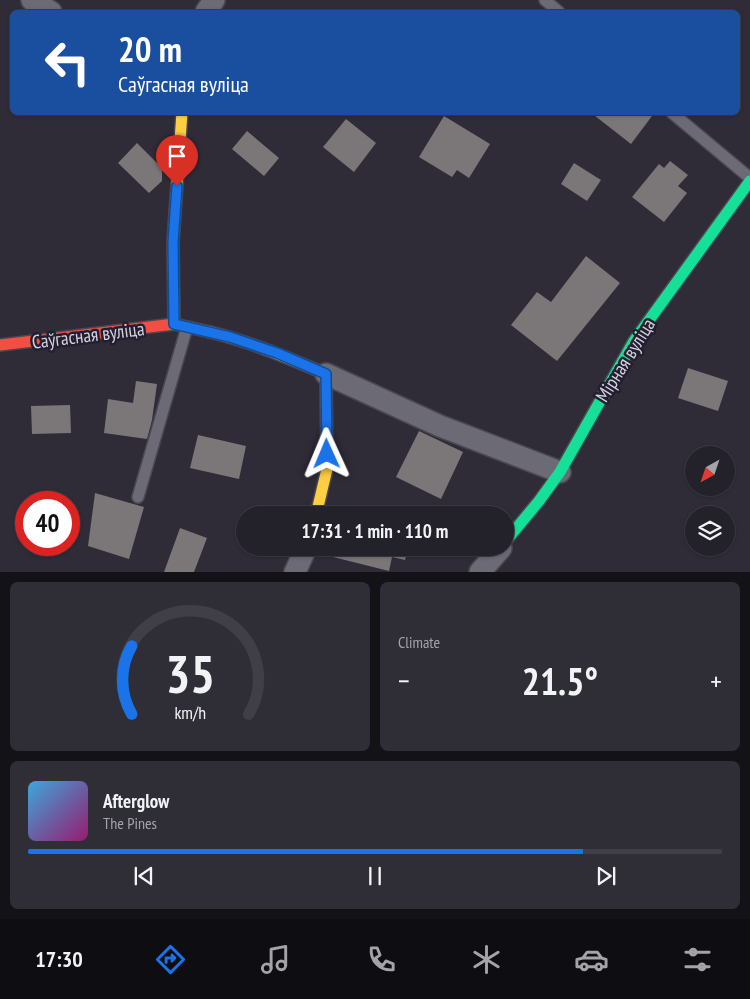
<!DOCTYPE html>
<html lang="en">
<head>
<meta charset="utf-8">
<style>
	body { margin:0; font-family:"PT Sans Narrow",sans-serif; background:#2f2e36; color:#f1f3f6; height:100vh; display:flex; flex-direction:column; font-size:19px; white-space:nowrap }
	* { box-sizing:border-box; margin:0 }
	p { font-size:16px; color:#a3a3a8 }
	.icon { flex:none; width:28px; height:28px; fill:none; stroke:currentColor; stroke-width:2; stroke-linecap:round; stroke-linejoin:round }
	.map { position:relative; height:572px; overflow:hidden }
	.details { display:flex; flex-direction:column; gap:10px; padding:10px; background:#131217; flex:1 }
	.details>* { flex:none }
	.guide { position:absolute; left:10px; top:10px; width:730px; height:105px; border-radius:8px; box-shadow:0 1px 4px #0004,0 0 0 1px #403e47; background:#1a4fa0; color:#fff; overflow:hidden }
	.needle { width:32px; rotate:220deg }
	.controls { position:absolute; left:685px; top:446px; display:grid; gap:10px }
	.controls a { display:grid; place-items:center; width:50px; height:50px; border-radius:50%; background:#23212a; box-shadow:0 1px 4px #0004,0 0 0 1px #403e47; font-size:25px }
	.speed { position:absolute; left:15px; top:491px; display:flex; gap:10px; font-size:25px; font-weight:700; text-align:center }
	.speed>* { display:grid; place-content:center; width:65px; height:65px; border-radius:50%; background:#23212a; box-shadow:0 1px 4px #0004,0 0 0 1px #403e47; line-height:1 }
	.speed .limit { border:8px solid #d22; background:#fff; color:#111 }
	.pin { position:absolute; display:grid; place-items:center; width:42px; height:42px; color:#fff; margin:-51px -21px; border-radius:50% 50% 50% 0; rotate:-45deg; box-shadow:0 0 5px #0007 }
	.pin .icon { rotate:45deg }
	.me { position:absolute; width:55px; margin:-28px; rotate:359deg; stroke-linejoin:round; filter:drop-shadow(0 0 4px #0008) }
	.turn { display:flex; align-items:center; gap:18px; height:105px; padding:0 25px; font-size:22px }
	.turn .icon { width:65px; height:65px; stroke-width:2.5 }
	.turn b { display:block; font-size:35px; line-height:42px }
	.big { font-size:38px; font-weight:700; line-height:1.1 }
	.details .tile { flex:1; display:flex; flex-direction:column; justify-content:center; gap:8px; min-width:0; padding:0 18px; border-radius:8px; background:#2f2e36 }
	.details .dial { align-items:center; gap:0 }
	.dial svg { height:130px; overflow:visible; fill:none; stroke:#403e47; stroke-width:7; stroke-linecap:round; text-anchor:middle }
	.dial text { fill:#f1f3f6; stroke:none }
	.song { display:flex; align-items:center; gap:15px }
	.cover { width:60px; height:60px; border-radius:8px; background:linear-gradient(135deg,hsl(200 70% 55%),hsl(320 70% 35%)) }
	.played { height:5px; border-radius:2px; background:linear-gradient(90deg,#1a73e8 80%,#403e47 80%) }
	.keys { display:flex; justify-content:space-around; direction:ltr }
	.heat { display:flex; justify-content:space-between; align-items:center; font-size:28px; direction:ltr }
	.details .tiles { flex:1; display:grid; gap:10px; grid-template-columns:1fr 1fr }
	.tile:last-child { grid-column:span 2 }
	.trip { position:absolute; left:236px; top:506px; width:278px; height:50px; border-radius:25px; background:#23212a; box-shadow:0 1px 4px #0004,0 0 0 1px #403e47; font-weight:700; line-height:50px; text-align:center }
	.dock { display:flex; height:80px; justify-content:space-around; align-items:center; background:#0e0d11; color:#a3a3a8 }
	.dock .icon { width:35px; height:35px }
	.dock .current { color:#1a73e8 }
	.dock b { font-size:22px; color:#f1f3f6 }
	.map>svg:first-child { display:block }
	.building { fill:#7b7678 }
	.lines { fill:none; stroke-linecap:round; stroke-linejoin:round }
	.lane-casing { stroke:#494751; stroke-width:14 }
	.street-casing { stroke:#494751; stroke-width:24 }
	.fast-casing { stroke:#494751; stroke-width:14 }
	.slow-casing { stroke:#494751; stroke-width:14 }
	.jam-casing { stroke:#494751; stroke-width:14 }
	.lane { stroke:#6c6a74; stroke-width:11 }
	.street { stroke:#6c6a74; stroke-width:21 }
	.fast { stroke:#16e098; stroke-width:11 }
	.slow { stroke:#ffcf43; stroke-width:11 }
	.jam { stroke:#f24e42; stroke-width:11 }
	.route-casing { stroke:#114b97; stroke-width:12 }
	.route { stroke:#1a73e8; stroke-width:9 }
	.labels { text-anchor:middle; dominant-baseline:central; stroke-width:5; stroke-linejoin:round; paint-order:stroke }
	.street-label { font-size:19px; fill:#d4d2df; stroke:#231f31 }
</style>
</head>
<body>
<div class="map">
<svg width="750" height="572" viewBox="0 0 750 572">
	<rect width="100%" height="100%" fill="#2f2c38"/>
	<!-- building -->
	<path class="building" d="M590,112H655L631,144Z
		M444,116L490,144L469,178L457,170L452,177L419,157Z
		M346,119L376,143L354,172L323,147Z
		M247,131L279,158L264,176L232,149Z
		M137,143L162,168V181L149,193L118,163Z
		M670,161L688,175L678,186L687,193L664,222L632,197L659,164L664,168Z
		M574,163L601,180L587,201L561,184Z
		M586,256L620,283L557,361L511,325L537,292L551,302Z
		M688,368L728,381L718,411L678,398Z
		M136,381L157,384L152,420L147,439L104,433L108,399L133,403Z
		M70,405L71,433L32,434L31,406Z
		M419,431L463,452L441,499L396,477Z
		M198,435L246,446L239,479L190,468Z
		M95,493L144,507L129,559L88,546Z
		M341,507L370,515H339Z
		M180,528L207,538L194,572H164Z
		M331,548H408L405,560L392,557L389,571L329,556Z"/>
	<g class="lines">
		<!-- lane casing -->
		<g class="lane-casing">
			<path id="lane" d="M545,0L559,12
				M671,112L750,178
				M138,497L187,327"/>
		</g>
		<!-- street casing -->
		<g class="street-casing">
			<path id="street" d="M32,0L51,12
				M206,12L214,0
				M326,374L440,426L560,472
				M295,572L306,548
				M480,572L501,548"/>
		</g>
		<!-- fast casing -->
		<g class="fast-casing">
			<path id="fast" d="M505,542L539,501L560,472L634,341L750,181"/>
		</g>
		<!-- slow casing -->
		<g class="slow-casing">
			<path id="slow" d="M174,324L173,242L182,112
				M210,332C251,342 288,358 326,374L327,469L316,515"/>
		</g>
		<!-- jam casing -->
		<g class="jam-casing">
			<path id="jam" d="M0,345L174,324L210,332"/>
		</g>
		<!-- lane -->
		<use href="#lane" class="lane"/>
		<!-- street -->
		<use href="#street" class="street"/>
		<!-- fast -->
		<use href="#fast" class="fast"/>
		<!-- slow -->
		<use href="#slow" class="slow"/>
		<!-- jam -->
		<use href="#jam" class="jam"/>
	</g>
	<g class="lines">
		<!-- route casing -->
		<g class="route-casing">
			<path id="route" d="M177,186L173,242L174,324L230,337L277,353L326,374L327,454"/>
		</g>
		<!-- route -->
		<use href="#route" class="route"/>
	</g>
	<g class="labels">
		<!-- street labels -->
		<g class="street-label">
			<text transform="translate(88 335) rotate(-7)">Саўгасная вуліца</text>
			<text transform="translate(625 360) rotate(-58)">Мірная вуліца</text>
		</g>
	</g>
</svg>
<div class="controls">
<a><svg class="needle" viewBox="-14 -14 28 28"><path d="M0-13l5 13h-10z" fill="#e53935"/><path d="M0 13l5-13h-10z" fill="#a3a3a8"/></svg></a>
<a><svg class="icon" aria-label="layers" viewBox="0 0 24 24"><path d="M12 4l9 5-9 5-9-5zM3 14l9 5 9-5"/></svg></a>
</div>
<div class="speed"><div class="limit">40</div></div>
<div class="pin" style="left:177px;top:186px;background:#d93025"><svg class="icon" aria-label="arrive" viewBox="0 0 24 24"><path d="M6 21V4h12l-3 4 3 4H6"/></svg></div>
<svg class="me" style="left:327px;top:454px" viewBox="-20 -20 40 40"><path d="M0-17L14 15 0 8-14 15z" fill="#1a73e8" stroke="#fff" stroke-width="4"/></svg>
<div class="trip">17:31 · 1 min · 110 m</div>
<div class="guide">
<div class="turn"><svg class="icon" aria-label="left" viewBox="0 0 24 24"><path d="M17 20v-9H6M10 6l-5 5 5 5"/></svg><div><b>20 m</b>Саўгасная вуліца</div></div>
</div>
</div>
<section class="details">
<div class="tiles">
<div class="tile dial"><svg viewBox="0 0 100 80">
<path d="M14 69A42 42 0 1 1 86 69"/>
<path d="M14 69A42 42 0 0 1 14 27" stroke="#1a73e8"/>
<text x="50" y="56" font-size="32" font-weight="700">35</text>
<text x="50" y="72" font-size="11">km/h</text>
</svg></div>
<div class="tile"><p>Climate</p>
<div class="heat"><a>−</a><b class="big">21.5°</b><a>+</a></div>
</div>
<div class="tile">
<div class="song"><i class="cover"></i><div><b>Afterglow</b><p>The Pines</p></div></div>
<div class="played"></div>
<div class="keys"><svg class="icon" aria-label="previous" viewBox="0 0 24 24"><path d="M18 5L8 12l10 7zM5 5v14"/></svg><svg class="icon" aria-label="pause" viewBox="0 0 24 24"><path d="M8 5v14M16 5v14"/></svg><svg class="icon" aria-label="next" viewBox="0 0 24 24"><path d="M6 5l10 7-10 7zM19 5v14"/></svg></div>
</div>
</div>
</section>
<nav class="dock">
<b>17:30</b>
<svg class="icon current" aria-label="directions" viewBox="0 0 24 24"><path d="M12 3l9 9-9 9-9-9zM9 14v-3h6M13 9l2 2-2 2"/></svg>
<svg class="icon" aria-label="music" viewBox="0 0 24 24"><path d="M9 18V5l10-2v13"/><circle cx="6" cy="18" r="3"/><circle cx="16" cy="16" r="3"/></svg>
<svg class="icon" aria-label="phone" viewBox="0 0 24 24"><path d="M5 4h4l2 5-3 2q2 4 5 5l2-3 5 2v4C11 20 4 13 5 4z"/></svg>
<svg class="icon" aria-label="climate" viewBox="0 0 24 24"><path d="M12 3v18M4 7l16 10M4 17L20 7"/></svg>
<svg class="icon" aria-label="car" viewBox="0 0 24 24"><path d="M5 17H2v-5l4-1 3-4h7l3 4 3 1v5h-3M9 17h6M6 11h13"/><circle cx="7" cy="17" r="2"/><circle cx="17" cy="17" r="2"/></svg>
<svg class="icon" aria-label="filters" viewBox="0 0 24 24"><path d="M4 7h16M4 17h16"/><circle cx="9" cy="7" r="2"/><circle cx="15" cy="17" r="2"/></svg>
</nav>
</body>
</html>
